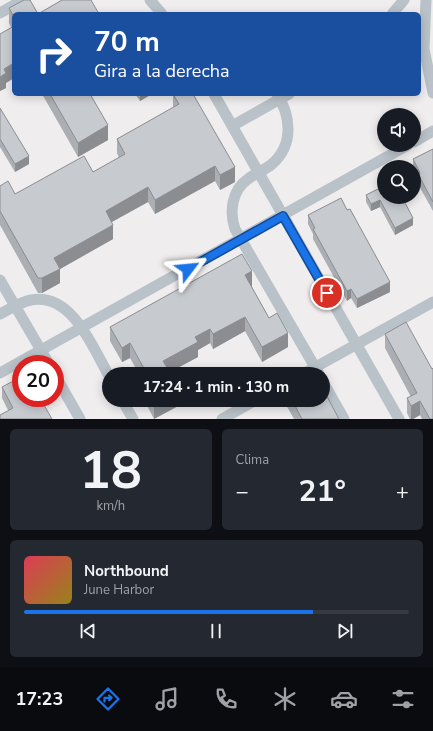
<!DOCTYPE html>
<html lang="es">
<head>
<meta charset="utf-8">
<style>
	body { margin:0; font-family:"Nunito Sans",sans-serif; background:#242831; color:#f1f3f6; height:100vh; display:flex; flex-direction:column; font-size:15px; white-space:nowrap }
	* { box-sizing:border-box; margin:0 }
	p { font-size:13px; color:#9ea1a6 }
	.icon { flex:none; width:22px; height:22px; fill:none; stroke:currentColor; stroke-width:2; stroke-linecap:round; stroke-linejoin:round }
	.map { position:relative; height:419px; overflow:hidden }
	.sheet { display:flex; flex-direction:column; gap:10px; padding:10px; background:#0d0f14; flex:1 }
	.sheet>* { flex:none }
	.top-card { position:absolute; left:12px; top:12px; width:409px; height:84px; border-radius:6px; box-shadow:0 2px 10px #0003; background:#1a4fa0; color:#fff; overflow:hidden }
	.fabs { position:absolute; left:377px; top:108px; display:grid; gap:8px }
	.fabs a { display:grid; place-items:center; width:44px; height:44px; border-radius:50%; background:#171b24; box-shadow:0 2px 10px #0003; font-size:20px }
	.speed { position:absolute; left:12px; top:355px; display:flex; gap:8px; font-size:20px; font-weight:700; text-align:center }
	.speed>* { display:grid; place-content:center; width:52px; height:52px; border-radius:50%; background:#171b24; box-shadow:0 2px 10px #0003; line-height:1 }
	.speed .limit { border:6px solid #d22; background:#fff; color:#111 }
	.pin { position:absolute; display:grid; place-items:center; width:34px; height:34px; color:#fff; margin:-17px; border:2px solid #fff; border-radius:50%; box-shadow:0 1px 4px #0007 }
	.me { position:absolute; width:44px; margin:-22px; rotate:61deg; stroke-linejoin:round; filter:drop-shadow(0 0 3px #0008) }
	.turn { display:flex; align-items:center; gap:14px; height:84px; padding:0 16px; font-size:18px }
	.turn .icon { width:52px; height:52px; stroke-width:2.5 }
	.turn b { display:block; font-size:28px; line-height:34px }
	.big { font-size:30px; font-weight:700; line-height:1.1 }
	.sheet .tile { flex:1; display:flex; flex-direction:column; justify-content:center; gap:6px; min-width:0; padding:0 14px; border-radius:6px; background:#242831 }
	.sheet .dial { align-items:center; gap:0 }
	.dial b { font-size:52px; line-height:1 }
	.song { display:flex; align-items:center; gap:12px }
	.cover { width:48px; height:48px; border-radius:6px; background:linear-gradient(135deg,hsl(350 70% 55%),hsl(50 70% 35%)) }
	.played { height:4px; border-radius:2px; background:linear-gradient(90deg,#1a73e8 75%,#363941 75%) }
	.keys { display:flex; justify-content:space-around; direction:ltr }
	.heat { display:flex; justify-content:space-between; align-items:center; font-size:22px; direction:ltr }
	.sheet .tiles { flex:1; display:grid; gap:10px; grid-template-columns:1fr 1fr }
	.tile:last-child { grid-column:span 2 }
	.trip { position:absolute; left:102px; top:367px; width:228px; height:40px; border-radius:20px; background:#171b24; box-shadow:0 2px 10px #0003; font-weight:700; line-height:40px; text-align:center }
	.tabs { display:flex; height:64px; justify-content:space-around; align-items:center; background:#090b0e; color:#9ea1a6 }
	.tabs .icon { width:28px; height:28px }
	.tabs .selected { color:#1a73e8 }
	.tabs b { font-size:18px; color:#f1f3f6 }
	.map>svg:first-child { display:block }
	.lines { fill:none; stroke-linecap:round; stroke-linejoin:round }
	.minor { stroke:#b9c2c8; stroke-width:11 }
	.wall { fill:#abaeb2 }
	.shaded-wall { fill:#8b8d91 }
	.building { fill:#c7cacf; stroke:#8b8d91 }
	.route-casing { stroke:#114b97; stroke-width:10 }
	.route { stroke:#1a73e8; stroke-width:7 }
</style>
</head>
<body>
<div class="map">
<svg width="433" height="419" viewBox="0 0 433 419">
	<rect width="100%" height="100%" fill="#efeded"/>
	<g class="lines">
		<!-- minor -->
		<path class="minor" d="M150,0L162,14
			M426,0L424,49L433,93
			M0,13L23,0
			M392,14L404,0
			M214,94L399,419
			M277,94C291,116 294,145 272,164C265,170 256,173 248,179C232,190 229,212 235,229L319,374
			M232,126L289,94
			M414,142L433,131
			M0,280L49,364
			M0,314C10,309 20,302 31,300C72,292 93,348 109,376
			M0,373L408,145
			M303,374L433,302
			M55,375L80,419
			M323,382L344,419
			M122,400L133,419
			M222,419L256,400"/>
	</g>
	<!-- wall -->
	<path class="wall" d="M62,0L99,14H14V78L6,83V88L0,91L11,27L9,23V8L38,14Z
		M42,94H90L108,140L78,157Z
		M135,94H152L140,101Z
		M173,94H193L235,182L220,190L215,181L155,214L148,202L112,222L113,239L60,269V283L42,293H38L0,225V186L15,194L93,172L119,158L117,153V139L173,108Z
		M0,108L29,164L15,172L0,147Z
		M433,149V211L418,184V180L414,171V167H413V159Z
		M384,186L413,225L395,235L380,207L371,211L366,202V195Z
		M308,215L390,292L357,308L351,298L347,301L313,239V234L308,224Z
		M251,286L269,318L288,347L262,362L245,331L213,349L210,343L198,350V357L170,372L171,374H139L130,358L122,362L110,341V327L252,286Z
		M385,334L433,419H422L420,415L413,419H410L407,413V398L411,397L385,348Z
		M2,387L52,419L8,410L2,398Z
		M144,400H180V405L154,419Z
		M285,400H323L339,419H294L285,403Z"/>
	<!-- shaded-wall -->
	<path class="shaded-wall" d="M14,63V78L6,83V88L0,91V77L4,69Z
		M140,94H152L140,101Z
		M108,125V140L78,157V143Z
		M29,156V164L15,172V164Z
		M215,166V181L155,214V200Z
		M235,167V182L220,190V175Z
		M148,187V202L106,225V211Z
		M380,200V207L371,211V204Z
		M413,218V225L395,235V228Z
		M113,225V239L60,269V283L42,293V278L54,258Z
		M252,271V286L245,290V275Z
		M390,282V292L357,308V299Z
		M351,289V298L347,301V291Z
		M245,317V331L213,349V334Z
		M210,329V343L198,350V357L166,374L163,361L195,337Z
		M288,333V347L262,362V347Z
		M130,343V358L122,362V348Z
		M163,400H180V405L154,419V404Z
		M420,401V415L413,419H411V406Z"/>
	<!-- building -->
	<path class="building" d="M24,0H30L38,14L62,0H91L99,14H86L85,13L82,14H14V17L9,8Z
		M14,26V63L4,69L6,73L0,77V34Z
		M50,94H90L108,125L78,143Z
		M173,94H193L235,167L220,175L215,166L155,200L148,187L106,211L113,225L54,258L60,269L42,278H38L0,211V186L8,181L15,194L84,156L93,172L125,154L117,139L179,104Z
		M0,108L29,156L15,164L0,139Z
		M433,149V202L418,174L420,173L413,159Z
		M384,186V197H402L413,218L395,228L380,200L371,204L366,195Z
		M341,198L347,210L350,209L390,282L357,299L351,289L347,291L313,229L315,228L308,215Z
		M242,254L252,271L245,275L269,318L277,313L288,333L262,347L245,317L213,334L210,329L195,337L198,342L163,361L171,374H147L130,343L122,348L110,327Z
		M406,322L432,369L433,368V419H430L420,401L411,406L407,398L417,393L385,334Z
		M21,377V398H40L52,419H0V415L13,408L2,387Z
		M323,389L339,419H302L292,400H323Z
		M152,400H163L154,404Z"/>
	<g class="lines">
		<!-- route casing -->
		<g class="route-casing">
			<path id="route" d="M188,269L283,216L327,293"/>
		</g>
		<!-- route -->
		<use href="#route" class="route"/>
	</g>
</svg>
<div class="fabs">
<a><svg class="icon" aria-label="sound" viewBox="0 0 24 24"><path d="M4 9h4l5-4v14l-5-4H4zM17 9q2 3 0 6"/></svg></a>
<a><svg class="icon" aria-label="search" viewBox="0 0 24 24"><circle cx="10" cy="10" r="6"/><path d="M15 15l6 6"/></svg></a>
</div>
<div class="speed"><div class="limit">20</div></div>
<div class="pin" style="left:327px;top:293px;background:#d93025"><svg class="icon" aria-label="arrive" viewBox="0 0 24 24"><path d="M6 21V4h12l-3 4 3 4H6"/></svg></div>
<svg class="me" style="left:188px;top:269px" viewBox="-20 -20 40 40"><path d="M0-17L14 15 0 8-14 15z" fill="#1a73e8" stroke="#fff" stroke-width="4"/></svg>
<div class="trip">17:24 · 1 min · 130 m</div>
<div class="top-card">
<div class="turn"><svg class="icon" aria-label="right" viewBox="0 0 24 24"><path d="M7 20v-9h11M14 6l5 5-5 5"/></svg><div><b>70 m</b>Gira a la derecha</div></div>
</div>
</div>
<section class="sheet">
<div class="tiles">
<div class="tile dial"><b>18</b><p>km/h</p></div>
<div class="tile"><p>Clima</p>
<div class="heat"><a>−</a><b class="big">21°</b><a>+</a></div>
</div>
<div class="tile">
<div class="song"><i class="cover"></i><div><b>Northbound</b><p>June Harbor</p></div></div>
<div class="played"></div>
<div class="keys"><svg class="icon" aria-label="previous" viewBox="0 0 24 24"><path d="M18 5L8 12l10 7zM5 5v14"/></svg><svg class="icon" aria-label="pause" viewBox="0 0 24 24"><path d="M8 5v14M16 5v14"/></svg><svg class="icon" aria-label="next" viewBox="0 0 24 24"><path d="M6 5l10 7-10 7zM19 5v14"/></svg></div>
</div>
</div>
</section>
<nav class="tabs">
<b>17:23</b>
<svg class="icon selected" aria-label="directions" viewBox="0 0 24 24"><path d="M12 3l9 9-9 9-9-9zM9 14v-3h6M13 9l2 2-2 2"/></svg>
<svg class="icon" aria-label="music" viewBox="0 0 24 24"><path d="M9 18V5l10-2v13"/><circle cx="6" cy="18" r="3"/><circle cx="16" cy="16" r="3"/></svg>
<svg class="icon" aria-label="phone" viewBox="0 0 24 24"><path d="M5 4h4l2 5-3 2q2 4 5 5l2-3 5 2v4C11 20 4 13 5 4z"/></svg>
<svg class="icon" aria-label="climate" viewBox="0 0 24 24"><path d="M12 3v18M4 7l16 10M4 17L20 7"/></svg>
<svg class="icon" aria-label="car" viewBox="0 0 24 24"><path d="M5 17H2v-5l4-1 3-4h7l3 4 3 1v5h-3M9 17h6M6 11h13"/><circle cx="7" cy="17" r="2"/><circle cx="17" cy="17" r="2"/></svg>
<svg class="icon" aria-label="filters" viewBox="0 0 24 24"><path d="M4 7h16M4 17h16"/><circle cx="9" cy="7" r="2"/><circle cx="15" cy="17" r="2"/></svg>
</nav>
</body>
</html>
